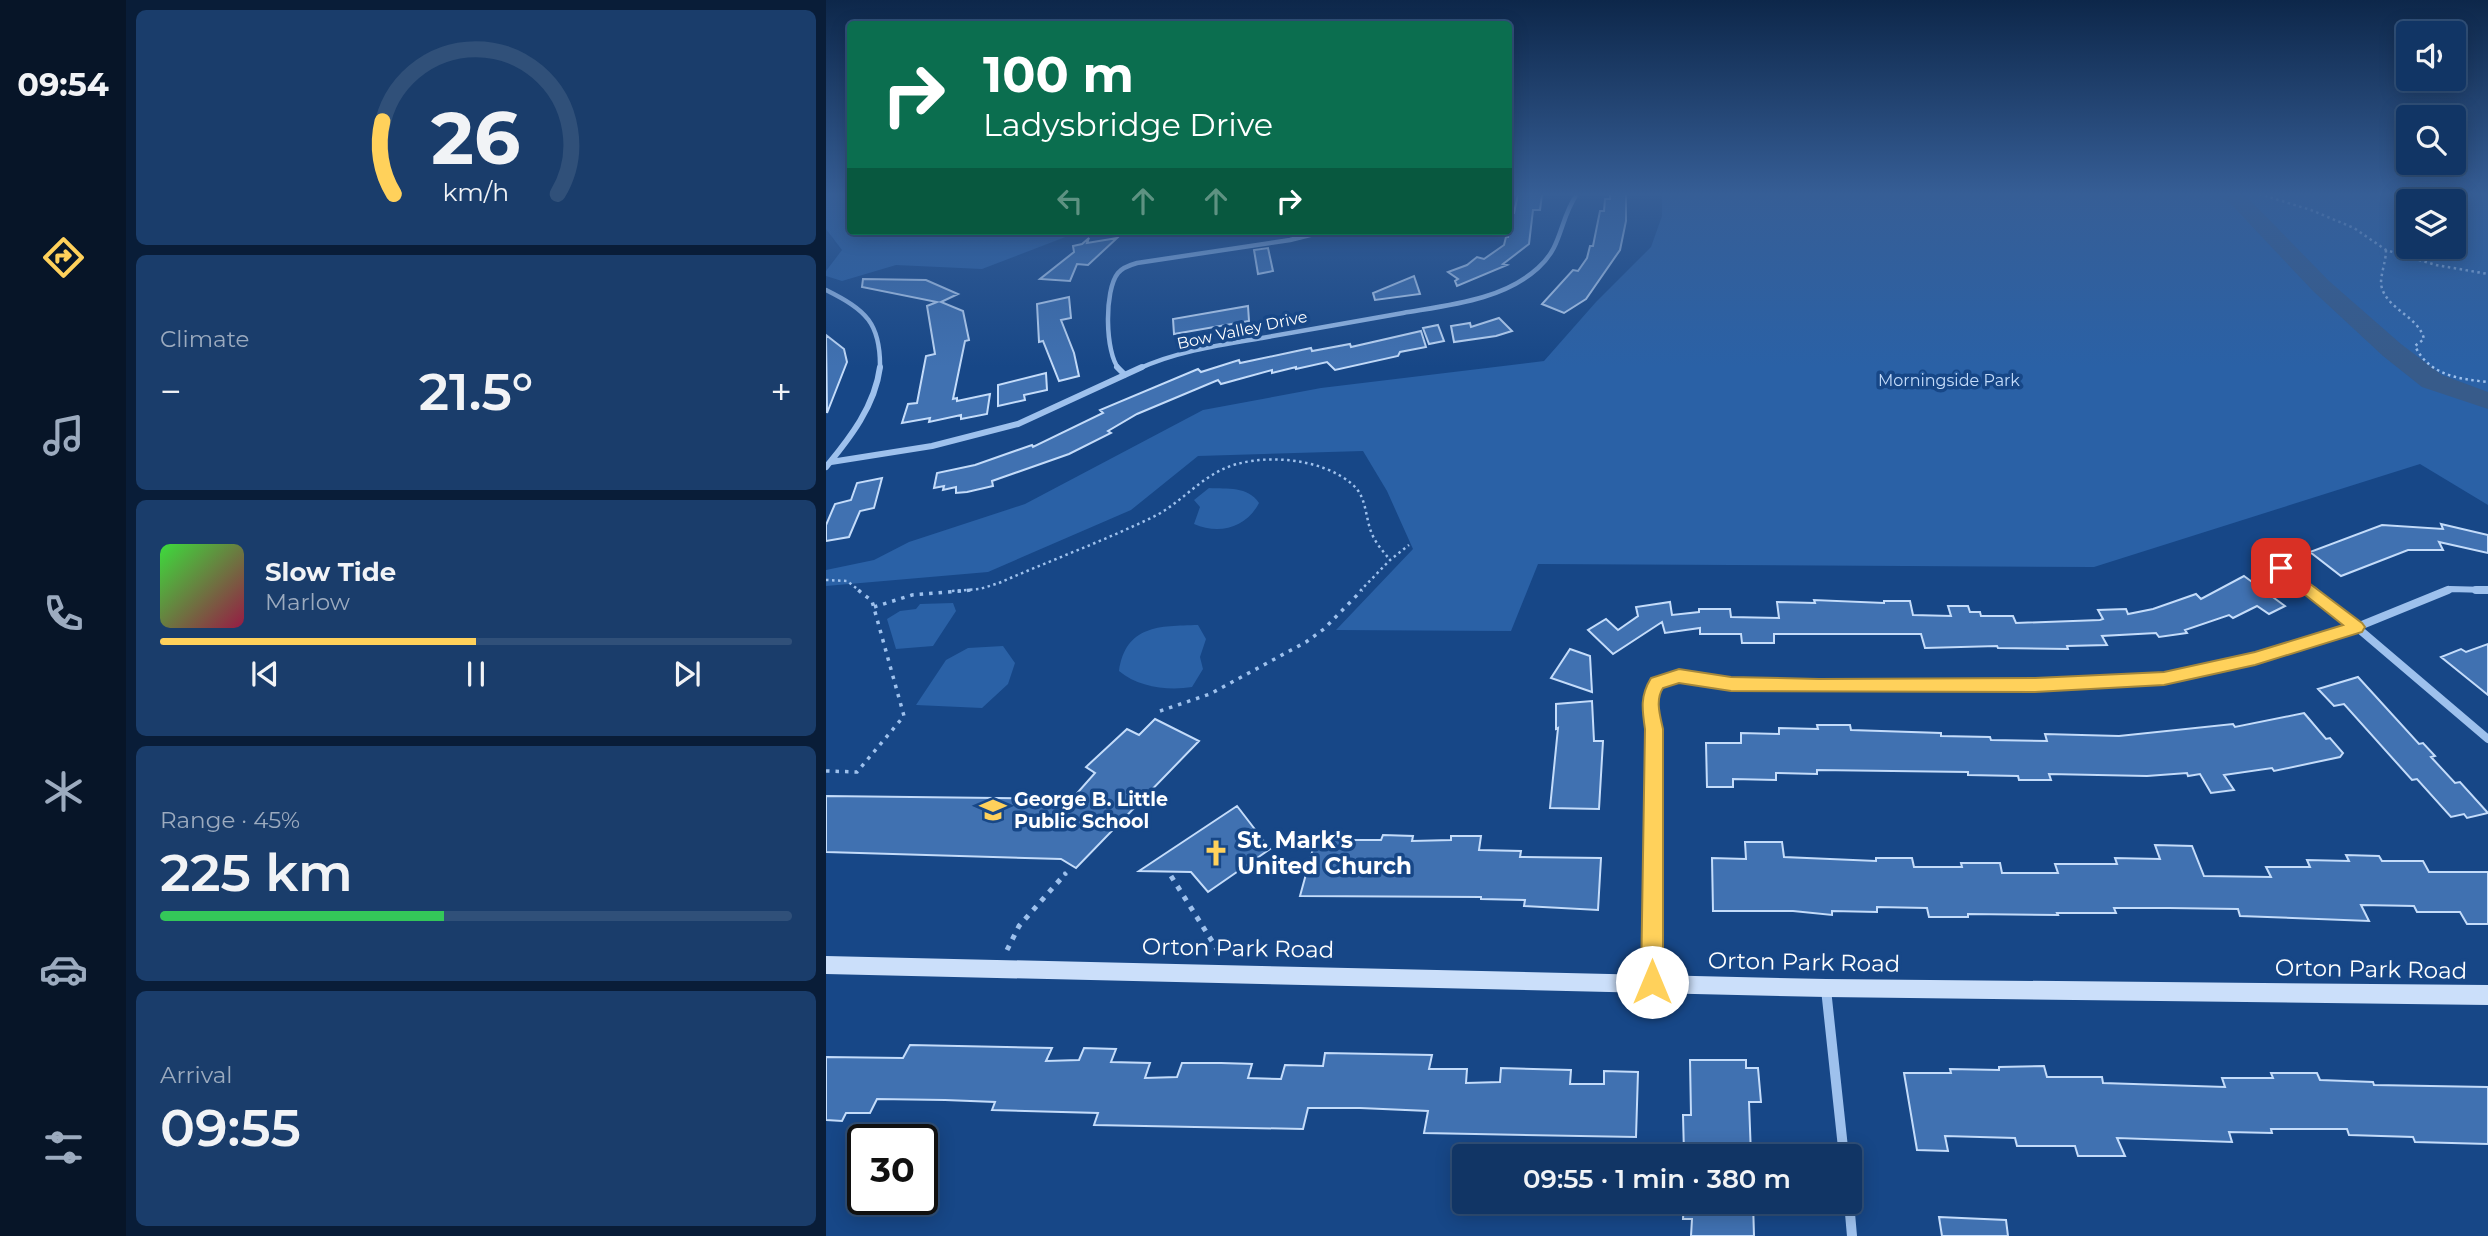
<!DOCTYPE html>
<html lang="en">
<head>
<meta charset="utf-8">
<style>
	body { margin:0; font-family:Montserrat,sans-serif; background:#1a3d6b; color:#f1f3f6; height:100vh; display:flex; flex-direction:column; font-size:26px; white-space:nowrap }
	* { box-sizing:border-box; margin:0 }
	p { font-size:23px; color:#9cabbf }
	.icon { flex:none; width:38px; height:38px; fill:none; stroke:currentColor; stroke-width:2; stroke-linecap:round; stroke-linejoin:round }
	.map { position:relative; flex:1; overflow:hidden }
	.side { display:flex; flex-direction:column; gap:10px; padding:10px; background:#091d38; width:700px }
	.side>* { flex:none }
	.hud { position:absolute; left:21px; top:21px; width:665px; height:214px; border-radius:7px; box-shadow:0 4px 18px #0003,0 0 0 2px #305079; background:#0b6e4f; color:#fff; overflow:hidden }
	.tools { position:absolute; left:1570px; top:21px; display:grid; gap:14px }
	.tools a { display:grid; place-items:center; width:70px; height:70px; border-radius:7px; background:#113565; box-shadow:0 4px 18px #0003,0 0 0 2px #305079; font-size:35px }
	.speed { position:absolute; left:21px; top:1124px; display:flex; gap:14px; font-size:35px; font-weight:700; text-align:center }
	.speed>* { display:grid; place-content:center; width:91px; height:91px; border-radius:50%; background:#113565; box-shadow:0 4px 18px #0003,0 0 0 2px #305079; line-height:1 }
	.speed .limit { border:4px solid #111; border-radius:10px; background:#fff; color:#111 }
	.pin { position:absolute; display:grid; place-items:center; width:60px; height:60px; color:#fff; margin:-30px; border-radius:14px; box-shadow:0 4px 10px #0006 }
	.me { position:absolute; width:77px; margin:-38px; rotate:0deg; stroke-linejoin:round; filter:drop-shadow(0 0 5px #0008) }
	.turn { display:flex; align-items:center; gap:24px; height:147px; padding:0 21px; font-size:32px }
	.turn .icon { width:91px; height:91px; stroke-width:2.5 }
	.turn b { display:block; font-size:49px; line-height:60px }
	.lanes { display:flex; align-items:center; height:66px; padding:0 21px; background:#0003; justify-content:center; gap:35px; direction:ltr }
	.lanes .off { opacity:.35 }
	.big { font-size:52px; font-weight:600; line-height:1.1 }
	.side .widget { flex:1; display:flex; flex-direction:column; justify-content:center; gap:10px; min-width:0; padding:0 24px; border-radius:10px; background:#1a3d6b }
	.side .dial { align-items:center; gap:0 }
	.dial svg { height:182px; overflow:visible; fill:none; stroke:#305079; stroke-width:7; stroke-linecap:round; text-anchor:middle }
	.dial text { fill:#f1f3f6; stroke:none }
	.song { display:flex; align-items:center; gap:21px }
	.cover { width:84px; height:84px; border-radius:10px; background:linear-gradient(135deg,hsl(120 70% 55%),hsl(340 70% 35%)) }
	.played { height:7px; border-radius:4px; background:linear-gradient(90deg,#ffd15b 50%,#305079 50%) }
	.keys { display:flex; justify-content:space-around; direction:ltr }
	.heat { display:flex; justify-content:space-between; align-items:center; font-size:38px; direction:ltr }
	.charge { height:10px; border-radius:5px; background:linear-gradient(90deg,#34c759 45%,#305079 0) }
	.trip { position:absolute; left:626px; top:1144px; width:410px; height:70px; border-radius:7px; background:#113565; box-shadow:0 4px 18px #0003,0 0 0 2px #305079; font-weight:600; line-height:70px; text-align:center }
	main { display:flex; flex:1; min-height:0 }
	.dock { display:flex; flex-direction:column; width:126px; justify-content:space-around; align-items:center; background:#071528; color:#9cabbf }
	.dock .icon { width:49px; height:49px }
	.dock .active { color:#ffd15b }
	.dock b { font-size:32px; color:#f1f3f6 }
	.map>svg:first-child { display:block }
	.green { fill:#2a61a6; fill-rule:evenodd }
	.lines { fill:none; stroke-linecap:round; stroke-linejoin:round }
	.river { fill:#375b8a; fill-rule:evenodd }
	.building { fill:#4071b1; stroke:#c4dcfa; stroke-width:2 }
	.path-far2 { stroke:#9ec1ed; stroke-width:2.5; stroke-dasharray:2.5 3.5; stroke-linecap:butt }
	.path-far1 { stroke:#9ec1ed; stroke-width:3.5; stroke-dasharray:3.5 6; stroke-linecap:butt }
	.path { stroke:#9ec1ed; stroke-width:5; stroke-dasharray:5 7; stroke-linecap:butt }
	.street-far3 { stroke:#9ec1ed; stroke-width:4.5 }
	.street-far2 { stroke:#9ec1ed; stroke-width:6 }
	.street-far1 { stroke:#9ec1ed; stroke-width:8 }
	.street { stroke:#9ec1ed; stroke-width:10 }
	.secondary { fill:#cbdffa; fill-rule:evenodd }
	.route { fill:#ffd15b; stroke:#a6883b; stroke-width:2 }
	.labels { text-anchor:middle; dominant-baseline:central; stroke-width:7; stroke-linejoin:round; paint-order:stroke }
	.far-street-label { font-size:16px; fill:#fff; stroke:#174787 }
	.far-park-label { font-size:16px; fill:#c4dcfa; stroke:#174787 }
	.poi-label { font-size:19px; font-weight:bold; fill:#fff; stroke:#174787; text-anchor:start }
	.near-poi-label { font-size:23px; font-weight:bold; fill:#fff; stroke:#174787; text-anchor:start }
	.near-street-label { font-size:23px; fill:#fff; stroke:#174787 }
</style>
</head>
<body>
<main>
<nav class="dock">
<b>09:54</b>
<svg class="icon active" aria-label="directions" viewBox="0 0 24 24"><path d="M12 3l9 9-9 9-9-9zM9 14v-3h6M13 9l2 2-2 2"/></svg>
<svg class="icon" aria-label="music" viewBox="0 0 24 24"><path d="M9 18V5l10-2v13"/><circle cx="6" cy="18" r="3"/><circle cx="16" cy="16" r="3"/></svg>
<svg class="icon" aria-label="phone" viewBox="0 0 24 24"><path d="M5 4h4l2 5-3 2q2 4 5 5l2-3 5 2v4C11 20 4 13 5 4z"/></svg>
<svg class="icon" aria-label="climate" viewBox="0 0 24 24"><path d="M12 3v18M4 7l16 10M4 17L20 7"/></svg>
<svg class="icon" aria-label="car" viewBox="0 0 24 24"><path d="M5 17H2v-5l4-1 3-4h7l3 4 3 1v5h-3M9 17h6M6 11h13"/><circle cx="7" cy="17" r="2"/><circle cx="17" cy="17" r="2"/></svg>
<svg class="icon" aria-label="filters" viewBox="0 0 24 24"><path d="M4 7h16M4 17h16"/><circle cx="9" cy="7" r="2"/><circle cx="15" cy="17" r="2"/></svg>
</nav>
<section class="side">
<div class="widget dial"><svg viewBox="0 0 100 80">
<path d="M14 69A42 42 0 1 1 86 69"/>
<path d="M14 69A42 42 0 0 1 9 37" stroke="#ffd15b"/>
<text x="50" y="56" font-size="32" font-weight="700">26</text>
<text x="50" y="72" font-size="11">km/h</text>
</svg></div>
<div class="widget"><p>Climate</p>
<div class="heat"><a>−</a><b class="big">21.5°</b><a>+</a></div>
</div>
<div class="widget">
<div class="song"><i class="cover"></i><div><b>Slow Tide</b><p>Marlow</p></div></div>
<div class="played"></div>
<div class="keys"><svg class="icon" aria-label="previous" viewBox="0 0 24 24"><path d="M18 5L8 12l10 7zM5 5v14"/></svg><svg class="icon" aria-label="pause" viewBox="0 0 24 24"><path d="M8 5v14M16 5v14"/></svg><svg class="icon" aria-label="next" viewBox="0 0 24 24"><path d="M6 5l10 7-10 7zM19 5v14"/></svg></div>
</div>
<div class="widget"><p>Range · 45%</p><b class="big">225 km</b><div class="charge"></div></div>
<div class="widget"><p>Arrival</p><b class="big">09:55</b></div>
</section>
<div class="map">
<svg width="1662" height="1236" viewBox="0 0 1662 1236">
	<rect width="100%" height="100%" fill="#174787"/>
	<!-- green -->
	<path class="green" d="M0,194H24V231H255L156,269L70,265L16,281L0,276V271L16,250L0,229Z
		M836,194H1662V505L1594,464L1268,567L712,564L685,631L510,630L587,549L561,491L537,451L372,456L305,510L162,572L0,586V570L48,560L83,542L199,504L377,410L495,388L718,361L770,302L825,247L836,216ZM1628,201V247H1582V201Z
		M383,488C401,489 422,486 433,503C420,528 393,535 368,524L374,507L368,500Z
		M127,603L130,611L107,646L70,649L61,619L74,611L90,609L94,604Z
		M372,625L380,639L374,657L377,669L366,687C342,691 312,687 293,671C300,625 333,626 372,625Z
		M177,646L189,663L182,684L156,708L90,705L120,660L142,648Z"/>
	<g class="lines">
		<!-- river -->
		<path class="river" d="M1390,194H1418L1503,281L1575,344L1616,375L1662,392V409L1596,387L1557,356L1487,291L1403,202Z"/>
	</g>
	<!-- building -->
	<path class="building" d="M692,194H716L714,210H707L703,244L677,264L681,265L631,286L629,281L632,279L622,272L641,265L651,257L658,259L678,245L680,237H682V213H688Z
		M784,194H800V221L794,250L760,299L738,313L716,304L747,270L752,271L761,258L764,246H767L774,211H778L779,199H784Z
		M263,238L261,243L291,238L262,265L251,264L244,281L214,279L248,252L247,246L256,244Z
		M442,248L447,271L432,274L428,250Z
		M588,276L594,294L549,300L547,293Z
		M37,279L100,280L132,294L115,302L137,311L143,340L139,341L127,399L131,398V401L164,394L161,414L135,419V415L103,422L104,418L76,423L82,404L91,403L100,356L109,354L101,306L111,302L36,287Z
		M243,297L245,318L235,320L248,353L253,376L233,381L217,341L213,342L211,304Z
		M422,306L423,321L348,334L347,319Z
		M673,318L686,331L670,336L628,342L625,326L644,323L645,327Z
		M612,325L618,341L603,344L597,328Z
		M595,331L600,347L574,352L572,356L509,370L501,362L470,369V367L446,373V370L395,384L392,380L311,414L282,431L285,433L243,454L166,481L167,486L141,492L130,493V487L117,490L118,486L108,488L111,473L149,465L206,445L207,447L277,413L274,410L372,369L375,372L413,360L414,363L485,348L486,351L524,344L525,347Z
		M0,335L18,349L21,362L1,413Z
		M220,373L221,390L198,395L199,400L172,406V385Z
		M56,478L48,508L34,511L23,537L0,541V525L9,504L25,500L31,483Z
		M1615,524L1662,535V553L1613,542L1617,550H1582L1515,576L1484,552L1556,525L1617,529Z
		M1418,576L1459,606L1443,614L1431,606L1407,618L1403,615L1359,630L1361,633L1333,637L1330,633L1276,636L1281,645L1241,646L1242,649L1172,648L1171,646L1099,648L1095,634H948V643H916L915,634H874V628L839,633L836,622L787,654L762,630L780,619L792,630L812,616L810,607L844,602L846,615L873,612V609H904L905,617L953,618L951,602L989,603L988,600L1058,603V601H1084L1087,615L1125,616L1122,606H1142L1144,612H1154L1155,616H1187L1190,623L1274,620L1277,619L1272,610L1300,609L1302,614L1327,609L1370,594L1375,599Z
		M1662,644V695L1615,657L1635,649L1640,652Z
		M744,649L764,656L766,692L725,678Z
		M1532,677L1593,744L1597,743L1609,756L1605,757L1629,783L1634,782L1662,813L1641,818L1638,814L1625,817L1591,779L1586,780L1518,704L1508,706L1492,689Z
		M766,701L768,741H777L773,809L724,808L732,728L730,729V704Z
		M1478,713L1500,739L1504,738L1517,753L1514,757L1448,771L1446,768L1398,775L1408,790L1385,793L1374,774L1362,776L1361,773L1321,776L1223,774L1225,780H1193L1192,776L1142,775V772L991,770V774L950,773V780L907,779V787H881L880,743H915V733L953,734V728L992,729L991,725H1024L1025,730L1115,733V736L1164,737L1165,740L1221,741L1219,734L1293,736L1407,724L1409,727Z
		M329,719L373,741L250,868L235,859L0,852V796L246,799L269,773L260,767L301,729L313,735Z
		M411,806L444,849L382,892L365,872L313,871Z
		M491,834H521L519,840H555L557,835L587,836L586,841L625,840V836H655L653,850L695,851L694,857L775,858L772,910L698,906L699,900L655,899V897L474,896Z
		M919,842H956L958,857L1050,861V858H1086L1088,867H1136L1135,863H1174L1176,873H1232L1229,864H1291L1289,858L1334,859L1329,845L1366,846L1378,876L1445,877L1440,867H1484L1481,860L1523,861L1520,855L1553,856L1556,861H1597L1603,872H1662V924H1641L1634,912H1591L1588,906L1535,905L1543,921L1414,916L1412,909L1343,908H1288L1290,913H1231L1232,915L1142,914V917H1103L1101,908L1051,907V912L1006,911V915L967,911H887L886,858L920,859Z
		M84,1045L226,1048L220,1061L253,1060L258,1048L290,1049L285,1062L324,1063L319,1078L351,1077L356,1063H395L426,1064L422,1078L455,1079L459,1065L497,1066L499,1053L606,1055L603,1069H641L640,1083L674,1082L675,1068L745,1070L744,1084H778V1071L812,1072L810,1137L598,1133L602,1111L534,1108H482L477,1129L268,1125L272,1113L166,1110L169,1102L119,1100L51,1099L44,1113H20L16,1121L0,1120V1057L77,1058Z
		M864,1060H920V1068H932L935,1102H923L925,1155L858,1154L857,1115H865Z
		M1218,1066L1221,1077H1276L1277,1083L1399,1087L1396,1078H1447L1445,1073H1491L1494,1080L1547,1082L1548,1085L1662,1087V1144L1589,1142L1587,1137L1523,1135L1521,1129H1445L1446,1133L1403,1132L1406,1142L1291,1138L1299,1156H1252L1249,1146H1191L1189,1138L1119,1136L1122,1151L1091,1150L1078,1073H1125L1124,1069L1173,1070V1067Z
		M858,1202H927L928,1236H865L866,1219H857Z
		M1113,1217L1180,1220L1182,1236H1116Z"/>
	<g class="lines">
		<!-- path-far2 -->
		<path class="path-far2" d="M1433,194L1485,210L1528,228L1560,250L1610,265L1662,274
			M1560,250C1560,261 1555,273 1555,283C1557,308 1593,316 1598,339L1589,346C1603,375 1632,379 1662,382
			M0,580L21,581L34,591
			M126,591L154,589L173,583C223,561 275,542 325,518C351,506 369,483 395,470C432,452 496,457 527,485C541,497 539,518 546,534C550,544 558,552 564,560
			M534,591L564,560L583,545"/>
		<!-- path-far1 -->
		<path class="path-far1" d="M48,607L86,595L146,590
			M334,711L384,694L480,642L498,629L536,590
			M0,771L31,772L78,716L46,601L32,590
			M238,875L241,872"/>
		<!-- path -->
		<path class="path" d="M345,876L396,957
			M181,950L193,926L240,873"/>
		<!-- street-far3 -->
		<path class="street-far3" d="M0,290C40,310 55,323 54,369
			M293,369C279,353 278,290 292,273C296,268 304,265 311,263L464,240L500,231
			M312,369C351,351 394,345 436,338C483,330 530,321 577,313C623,305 677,300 712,268C737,246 733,220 751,194"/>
		<!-- street-far2 -->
		<path class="street-far2" d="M291,367L299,375
			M5,462L106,446L192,424L316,367
			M0,467C24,438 49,406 54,367
			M1438,556L1489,591
			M1618,591L1624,589L1662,590"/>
		<!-- street-far1 -->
		<path class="street-far1" d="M1487,590L1662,739
			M1650,590H1662
			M827,875L828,729L825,700L831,683L853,676L905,684L993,686L1209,685L1338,678L1429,659L1531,627L1622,590"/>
		<!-- street -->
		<path class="street" d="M826,982L827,873
			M1000,989L1018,1157
			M1023,1202L1026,1236"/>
		<!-- secondary -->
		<path class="secondary" d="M0,956L1000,979L1662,985V1005L1000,997L0,974Z"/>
	</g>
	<!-- sky -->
	<linearGradient id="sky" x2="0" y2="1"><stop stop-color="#0d274a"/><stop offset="0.53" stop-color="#365e96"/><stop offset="1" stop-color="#365e96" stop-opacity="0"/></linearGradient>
	<rect width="1662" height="367" fill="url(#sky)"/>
	<!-- route -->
	<path class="route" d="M1455,562L1536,623L1539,627L1536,632L1429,665L1338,685L1209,692L905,691L853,683L837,688C829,700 834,715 837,729V982L834,990L826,993L819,990L815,982L819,729C816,709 814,696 825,678L853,669L905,677L993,679L1209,678L1338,672L1429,652L1517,625L1449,571L1447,568Z"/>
	<!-- icons -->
	<defs>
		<g id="school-bare" transform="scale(2.1)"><path d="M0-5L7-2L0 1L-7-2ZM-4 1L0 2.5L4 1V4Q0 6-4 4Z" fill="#ffd15b" stroke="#174787" stroke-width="2.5" paint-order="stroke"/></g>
		<g id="church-bare" transform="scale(2.1)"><path d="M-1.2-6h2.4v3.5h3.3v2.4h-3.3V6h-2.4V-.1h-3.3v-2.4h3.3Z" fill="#ffd15b" stroke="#174787" stroke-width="2.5" paint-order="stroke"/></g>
	</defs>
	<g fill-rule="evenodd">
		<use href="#school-bare" x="167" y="810"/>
		<use href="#church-bare" x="390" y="853"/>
	</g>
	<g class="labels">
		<!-- far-street labels -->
		<g class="far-street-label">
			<text transform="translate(416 330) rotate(-12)">Bow Valley Drive</text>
		</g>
		<!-- far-park labels -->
		<g class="far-park-label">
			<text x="1123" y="380">Morningside Park</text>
		</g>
		<!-- poi labels -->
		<g class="poi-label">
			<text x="188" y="799">George B. Little<tspan x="188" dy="22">Public School</tspan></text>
		</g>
		<!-- near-poi labels -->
		<g class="near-poi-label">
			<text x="411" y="840">St. Mark's<tspan x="411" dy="26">United Church</tspan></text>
		</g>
		<!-- near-street labels -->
		<g class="near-street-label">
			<text transform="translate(412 948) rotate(1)">Orton Park Road</text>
			<text transform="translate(978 962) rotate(1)">Orton Park Road</text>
			<text transform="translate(1545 969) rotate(1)">Orton Park Road</text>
		</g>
	</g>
</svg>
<div class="tools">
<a><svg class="icon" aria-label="sound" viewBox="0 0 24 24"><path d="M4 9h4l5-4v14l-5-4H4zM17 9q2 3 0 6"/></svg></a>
<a><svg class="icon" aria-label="search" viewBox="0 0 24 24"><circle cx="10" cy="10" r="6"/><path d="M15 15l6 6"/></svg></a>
<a><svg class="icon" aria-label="layers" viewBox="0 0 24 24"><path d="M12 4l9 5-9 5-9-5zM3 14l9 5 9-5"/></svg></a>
</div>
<div class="speed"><div class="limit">30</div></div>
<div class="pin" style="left:1455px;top:568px;background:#d93025"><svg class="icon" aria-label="arrive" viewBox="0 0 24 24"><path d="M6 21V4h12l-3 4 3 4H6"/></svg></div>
<svg class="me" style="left:826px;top:982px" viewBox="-20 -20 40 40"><circle r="19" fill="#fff"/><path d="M0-13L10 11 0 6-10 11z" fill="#ffd15b"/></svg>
<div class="trip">09:55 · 1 min · 380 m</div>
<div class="hud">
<div class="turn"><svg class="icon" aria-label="right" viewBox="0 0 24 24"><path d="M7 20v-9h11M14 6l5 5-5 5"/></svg><div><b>100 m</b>Ladysbridge Drive</div></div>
<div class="lanes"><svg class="icon off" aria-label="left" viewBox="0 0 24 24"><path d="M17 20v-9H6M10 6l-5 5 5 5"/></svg><svg class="icon off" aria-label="ahead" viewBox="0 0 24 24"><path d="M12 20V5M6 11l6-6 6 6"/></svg><svg class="icon off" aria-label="ahead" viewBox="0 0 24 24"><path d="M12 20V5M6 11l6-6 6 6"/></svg><svg class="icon" aria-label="right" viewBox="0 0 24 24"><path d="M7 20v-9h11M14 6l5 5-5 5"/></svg></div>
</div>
</div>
</main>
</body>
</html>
